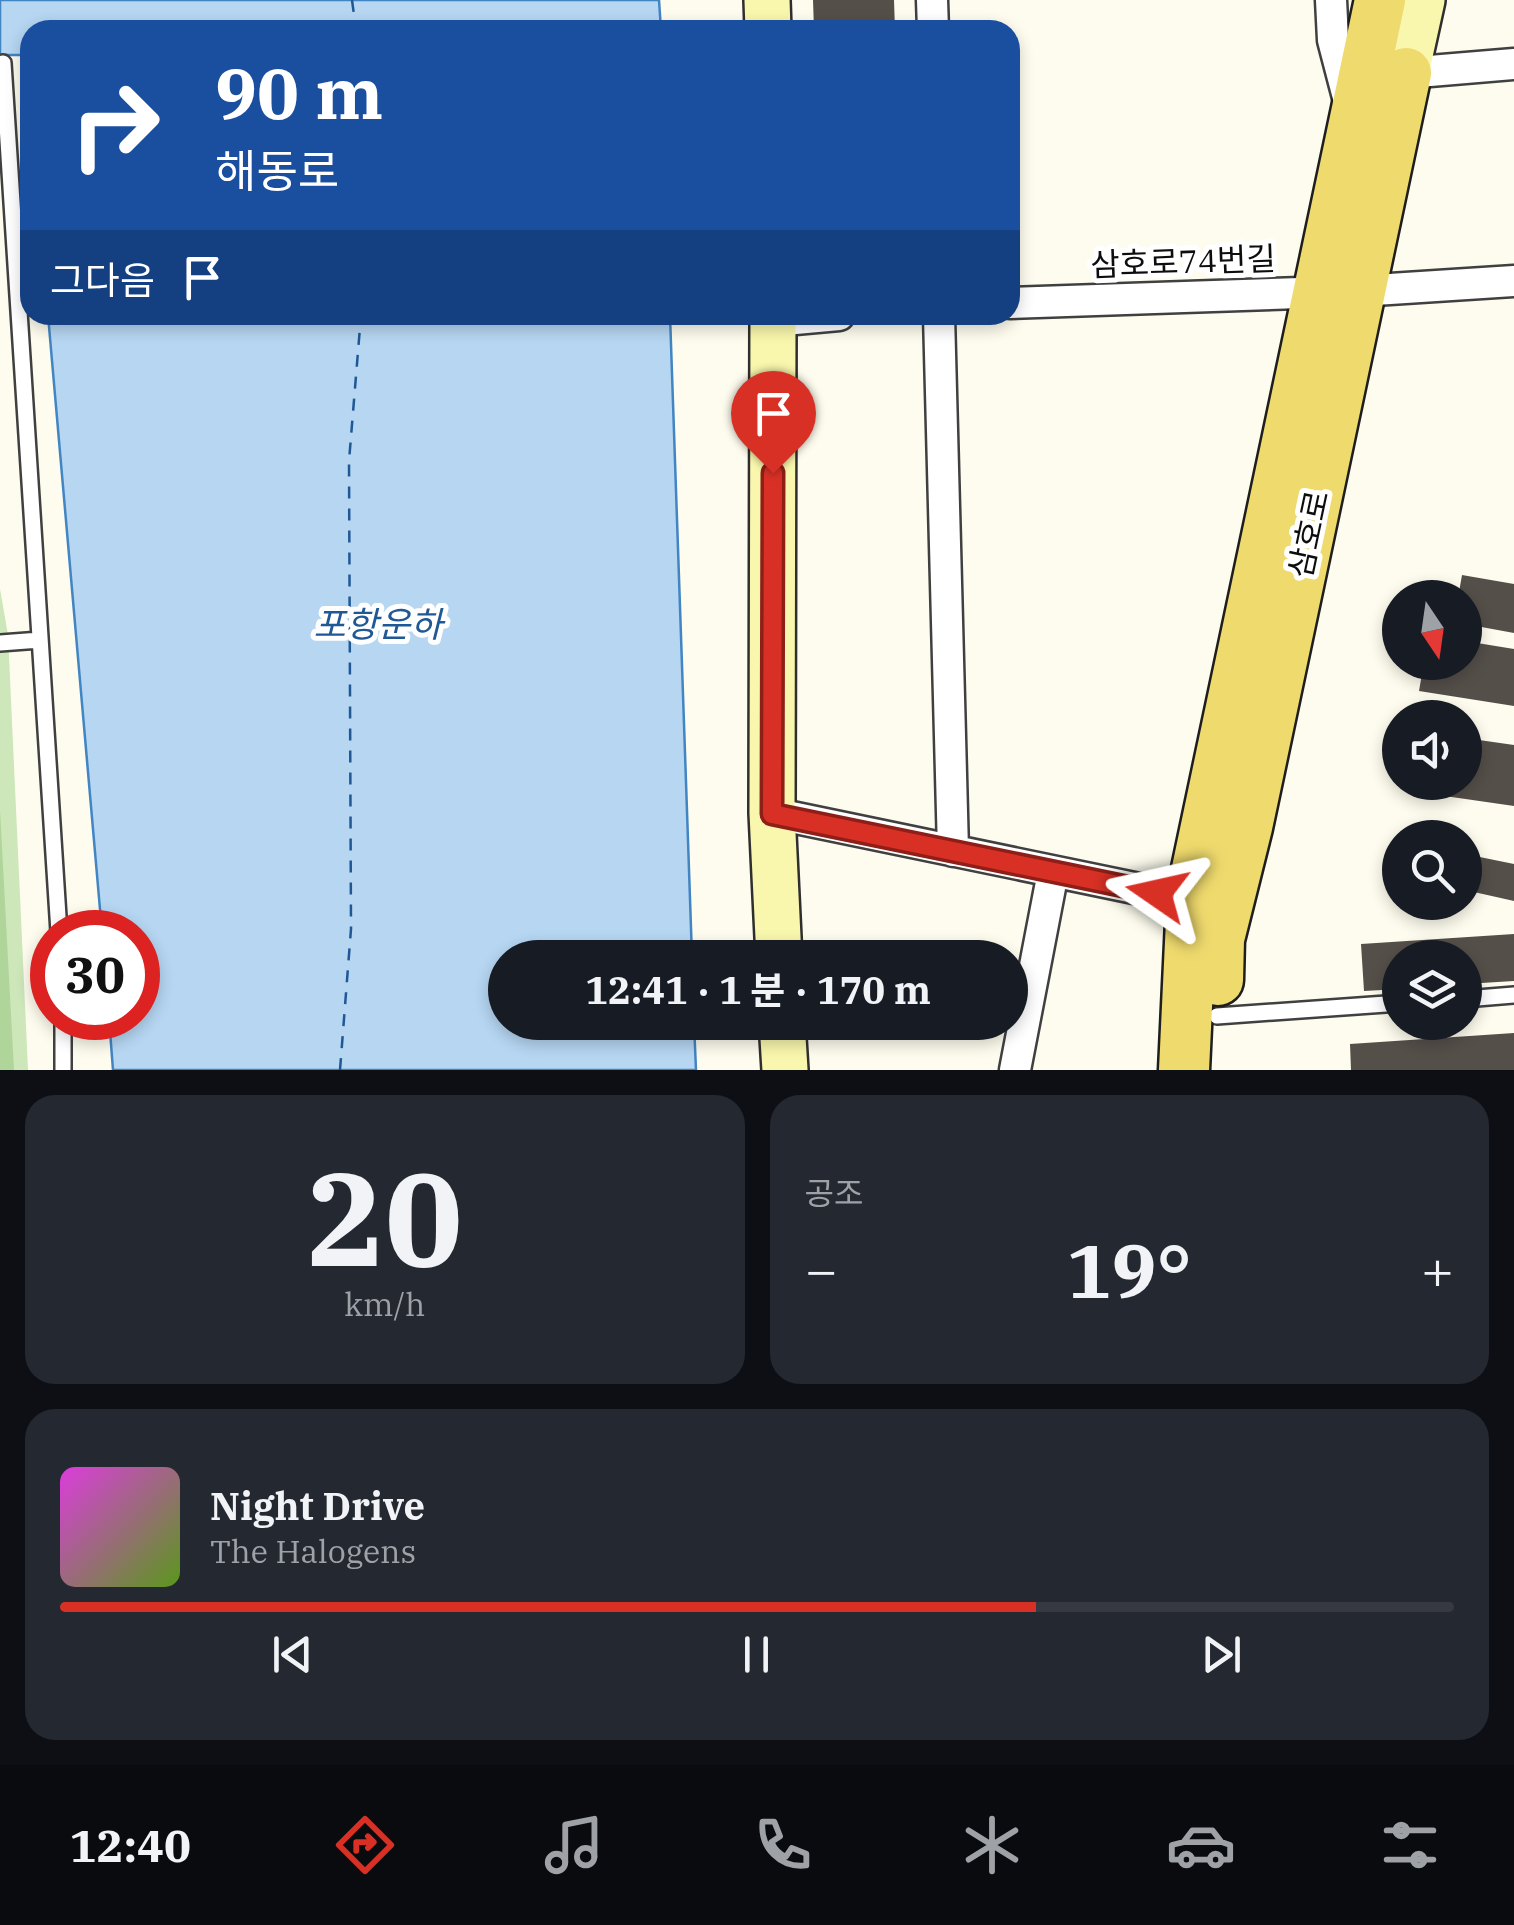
<!DOCTYPE html>
<html lang="ko">
<head>
<meta charset="utf-8">
<style>
	body { margin:0; font-family:"IBM Plex Serif","Noto Sans KR",serif; background:#242831; color:#f1f3f6; height:100vh; display:flex; flex-direction:column; font-size:38px; white-space:nowrap }
	* { box-sizing:border-box; margin:0 }
	p { font-size:32px; color:#9ea1a6 }
	.icon { flex:none; width:55px; height:55px; fill:none; stroke:currentColor; stroke-width:2; stroke-linecap:round; stroke-linejoin:round }
	.map { position:relative; height:1070px; overflow:hidden }
	.sheet { display:flex; flex-direction:column; gap:25px; padding:25px; background:#0d0f14; flex:1 }
	.sheet>* { flex:none }
	.banner { position:absolute; left:20px; top:20px; width:1000px; height:305px; border-radius:30px; box-shadow:0 5px 15px #0003; background:#1a4fa0; color:#fff; overflow:hidden }
	.needle { width:65px; rotate:167deg }
	.buttons { position:absolute; left:1382px; top:580px; display:grid; gap:20px }
	.buttons a { display:grid; place-items:center; width:100px; height:100px; border-radius:50%; background:#171b24; box-shadow:0 5px 15px #0003; font-size:50px }
	.speed { position:absolute; left:30px; top:910px; display:flex; gap:20px; font-size:50px; font-weight:700; text-align:center }
	.speed>* { display:grid; place-content:center; width:130px; height:130px; border-radius:50%; background:#171b24; box-shadow:0 5px 15px #0003; line-height:1 }
	.speed .limit { border:15px solid #d22; background:#fff; color:#111 }
	.pin { position:absolute; display:grid; place-items:center; width:85px; height:85px; color:#fff; margin:-102px -42px; border-radius:50% 50% 50% 0; rotate:-45deg; box-shadow:0 0 10px #0007 }
	.pin .icon { rotate:45deg }
	.me { position:absolute; width:110px; margin:-55px; rotate:281deg; stroke-linejoin:round; filter:drop-shadow(0 0 8px #0008) }
	.turn { display:flex; align-items:center; gap:35px; height:210px; padding:0 30px; font-size:45px }
	.turn .icon { width:130px; height:130px; stroke-width:2.5 }
	.turn b { display:block; font-size:70px; line-height:85px }
	.then { display:flex; align-items:center; height:95px; padding:0 30px; background:#0003; gap:20px; font-size:38px }
	.big { font-size:75px; font-weight:700; line-height:1.1 }
	.sheet .card { flex:1; display:flex; flex-direction:column; justify-content:center; gap:15px; min-width:0; padding:0 35px; border-radius:30px; background:#242831 }
	.sheet .dial { align-items:center; gap:0 }
	.dial b { font-size:130px; line-height:1 }
	.song { display:flex; align-items:center; gap:30px }
	.cover { width:120px; height:120px; border-radius:15px; background:linear-gradient(135deg,hsl(300 70% 55%),hsl(90 70% 35%)) }
	.played { height:10px; border-radius:5px; background:linear-gradient(90deg,#d93025 70%,#363941 70%) }
	.keys { display:flex; justify-content:space-around; direction:ltr }
	.heat { display:flex; justify-content:space-between; align-items:center; font-size:55px; direction:ltr }
	.sheet .tiles { flex:1; display:grid; gap:25px; grid-template-columns:1fr 1fr }
	.card:last-child { grid-column:span 2 }
	.trip { position:absolute; left:488px; top:940px; width:540px; height:100px; border-radius:50px; background:#171b24; box-shadow:0 5px 15px #0003; font-weight:700; line-height:100px; text-align:center }
	.tabs { display:flex; height:160px; justify-content:space-around; align-items:center; background:#090b0e; color:#9ea1a6 }
	.tabs .icon { width:70px; height:70px }
	.tabs .selected { color:#d93025 }
	.tabs b { font-size:45px; color:#f1f3f6 }
	.map>svg:first-child { display:block }
	.green { fill:#cde6ba }
	.forest { fill:#b0d59a }
	.water { fill:#b6d6f2; stroke:#4285c3; stroke-width:2.5 }
	.lines { fill:none; stroke-linecap:round; stroke-linejoin:round }
	.ferry { stroke:#1f5895; stroke-width:2.5; stroke-dasharray:12 10; stroke-linecap:butt }
	.building { fill:#554f4a }
	.lane-casing { stroke:#404040; stroke-width:20 }
	.street-casing { stroke:#404040; stroke-width:35 }
	.secondary-casing { stroke:#2f2f2f; stroke-width:50 }
	.primary-casing { stroke:#1e1e1e; stroke-width:55 }
	.lane { stroke:#fff; stroke-width:15 }
	.street { stroke:#fff; stroke-width:30 }
	.secondary { stroke:#f9f7ad; stroke-width:45 }
	.primary { stroke:#efda6d; stroke-width:50 }
	.route-casing { stroke:#8d1f18; stroke-width:25 }
	.route { stroke:#d93025; stroke-width:18 }
	.labels { text-anchor:middle; dominant-baseline:central; stroke-width:10; stroke-linejoin:round; paint-order:stroke }
	.street-label { font-size:32px; fill:#0d0d0d; stroke:#fff }
	.water-label { font-size:35px; font-style:italic; fill:#1f5895; stroke:#fff }
</style>
</head>
<body>
<div class="map">
<svg width="1514" height="1070" viewBox="0 0 1514 1070">
	<rect width="100%" height="100%" fill="#fefcee"/>
	<!-- green -->
	<path class="green" d="M0,589L8,635L28,1070H0Z"/>
	<!-- forest -->
	<path class="forest" d="M0,810L14,1070H0Z"/>
	<!-- water -->
	<path class="water" d="M0,0H659L661,30H30V106L25,55H0Z
		M48,315H670L692,957L505,958V1022L694,1023L696,1070H113L109,1018H138V932H102Z"/>
	<g class="lines">
		<!-- ferry -->
		<path class="ferry" d="M352,0L356,30
			M340,1070L351,929L349,461L361,315"/>
	</g>
	<!-- building -->
	<path class="building" d="M813,0H894L895,30H814Z
		M1462,575L1514,584V633L1465,624V598H1458Z
		M1465,641L1514,649V706L1419,691L1424,662H1465Z
		M1465,738L1514,745V806L1417,792L1419,782H1465Z
		M1394,839L1400,840V875L1389,873Z
		M1465,854L1514,864V901L1465,890Z
		M1514,934V981L1465,984V958H1400V989L1364,991L1361,944Z
		M1514,1033V1070H1351L1350,1044Z"/>
	<g class="lines">
		<!-- lane casing -->
		<g class="lane-casing">
			<path id="lane" d="M3,63L59,932
				M0,643L40,640
				M1465,999L1514,995
				M1217,1016L1400,1003
				M63,1070V1018"/>
		</g>
		<!-- street casing -->
		<g class="street-casing">
			<path id="street" d="M932,0L933,30
				M1331,0L1333,40L1350,105
				M1406,73L1514,64
				M1010,303L1359,291L1514,281
				M939,315L953,851
				M773,321L839,315
				M772,813L1192,900
				M1015,1070L1053,872"/>
		</g>
		<!-- secondary casing -->
		<g class="secondary-casing">
			<path id="secondary" d="M767,0L768,30
				M1406,73L1422,0
				M773,315L772,813L779,958
				M782,1022L785,1070"/>
		</g>
		<!-- primary casing -->
		<g class="primary-casing">
			<path id="primary" d="M1218,980L1219,939L1247,827L1406,73
				M1184,1070L1192,900L1196,874L1380,0"/>
		</g>
		<!-- lane -->
		<use href="#lane" class="lane"/>
		<!-- street -->
		<use href="#street" class="street"/>
		<!-- secondary -->
		<use href="#secondary" class="secondary"/>
		<!-- primary -->
		<use href="#primary" class="primary"/>
	</g>
	<g class="lines">
		<!-- route casing -->
		<g class="route-casing">
			<path id="route" d="M773,473L772,814L1157,893"/>
		</g>
		<!-- route -->
		<use href="#route" class="route"/>
	</g>
	<g class="labels">
		<!-- street labels -->
		<g class="street-label">
			<text transform="translate(1183 261) rotate(-2)">삼호로74번길</text>
			<text transform="translate(1308 534) rotate(-78)">삼호로</text>
		</g>
		<!-- water labels -->
		<g class="water-label">
			<text x="378" y="624">포항운하</text>
		</g>
	</g>
</svg>
<div class="buttons">
<a><svg class="needle" viewBox="-14 -14 28 28"><path d="M0-13l5 13h-10z" fill="#e53935"/><path d="M0 13l5-13h-10z" fill="#9ea1a6"/></svg></a>
<a><svg class="icon" aria-label="sound" viewBox="0 0 24 24"><path d="M4 9h4l5-4v14l-5-4H4zM17 9q2 3 0 6"/></svg></a>
<a><svg class="icon" aria-label="search" viewBox="0 0 24 24"><circle cx="10" cy="10" r="6"/><path d="M15 15l6 6"/></svg></a>
<a><svg class="icon" aria-label="layers" viewBox="0 0 24 24"><path d="M12 4l9 5-9 5-9-5zM3 14l9 5 9-5"/></svg></a>
</div>
<div class="speed"><div class="limit">30</div></div>
<div class="pin" style="left:773px;top:473px;background:#d93025"><svg class="icon" aria-label="arrive" viewBox="0 0 24 24"><path d="M6 21V4h12l-3 4 3 4H6"/></svg></div>
<svg class="me" style="left:1157px;top:893px" viewBox="-20 -20 40 40"><path d="M0-17L14 15 0 8-14 15z" fill="#d93025" stroke="#fff" stroke-width="4"/></svg>
<div class="trip">12:41 · 1 분 · 170 m</div>
<div class="banner">
<div class="turn"><svg class="icon" aria-label="right" viewBox="0 0 24 24"><path d="M7 20v-9h11M14 6l5 5-5 5"/></svg><div><b>90 m</b>해동로</div></div>
<div class="then">그다음<svg class="icon" aria-label="arrive" viewBox="0 0 24 24"><path d="M6 21V4h12l-3 4 3 4H6"/></svg></div>
</div>
</div>
<section class="sheet">
<div class="tiles">
<div class="card dial"><b>20</b><p>km/h</p></div>
<div class="card"><p>공조</p>
<div class="heat"><a>−</a><b class="big">19°</b><a>+</a></div>
</div>
<div class="card">
<div class="song"><i class="cover"></i><div><b>Night Drive</b><p>The Halogens</p></div></div>
<div class="played"></div>
<div class="keys"><svg class="icon" aria-label="previous" viewBox="0 0 24 24"><path d="M18 5L8 12l10 7zM5 5v14"/></svg><svg class="icon" aria-label="pause" viewBox="0 0 24 24"><path d="M8 5v14M16 5v14"/></svg><svg class="icon" aria-label="next" viewBox="0 0 24 24"><path d="M6 5l10 7-10 7zM19 5v14"/></svg></div>
</div>
</div>
</section>
<nav class="tabs">
<b>12:40</b>
<svg class="icon selected" aria-label="directions" viewBox="0 0 24 24"><path d="M12 3l9 9-9 9-9-9zM9 14v-3h6M13 9l2 2-2 2"/></svg>
<svg class="icon" aria-label="music" viewBox="0 0 24 24"><path d="M9 18V5l10-2v13"/><circle cx="6" cy="18" r="3"/><circle cx="16" cy="16" r="3"/></svg>
<svg class="icon" aria-label="phone" viewBox="0 0 24 24"><path d="M5 4h4l2 5-3 2q2 4 5 5l2-3 5 2v4C11 20 4 13 5 4z"/></svg>
<svg class="icon" aria-label="climate" viewBox="0 0 24 24"><path d="M12 3v18M4 7l16 10M4 17L20 7"/></svg>
<svg class="icon" aria-label="car" viewBox="0 0 24 24"><path d="M5 17H2v-5l4-1 3-4h7l3 4 3 1v5h-3M9 17h6M6 11h13"/><circle cx="7" cy="17" r="2"/><circle cx="17" cy="17" r="2"/></svg>
<svg class="icon" aria-label="filters" viewBox="0 0 24 24"><path d="M4 7h16M4 17h16"/><circle cx="9" cy="7" r="2"/><circle cx="15" cy="17" r="2"/></svg>
</nav>
</body>
</html>
